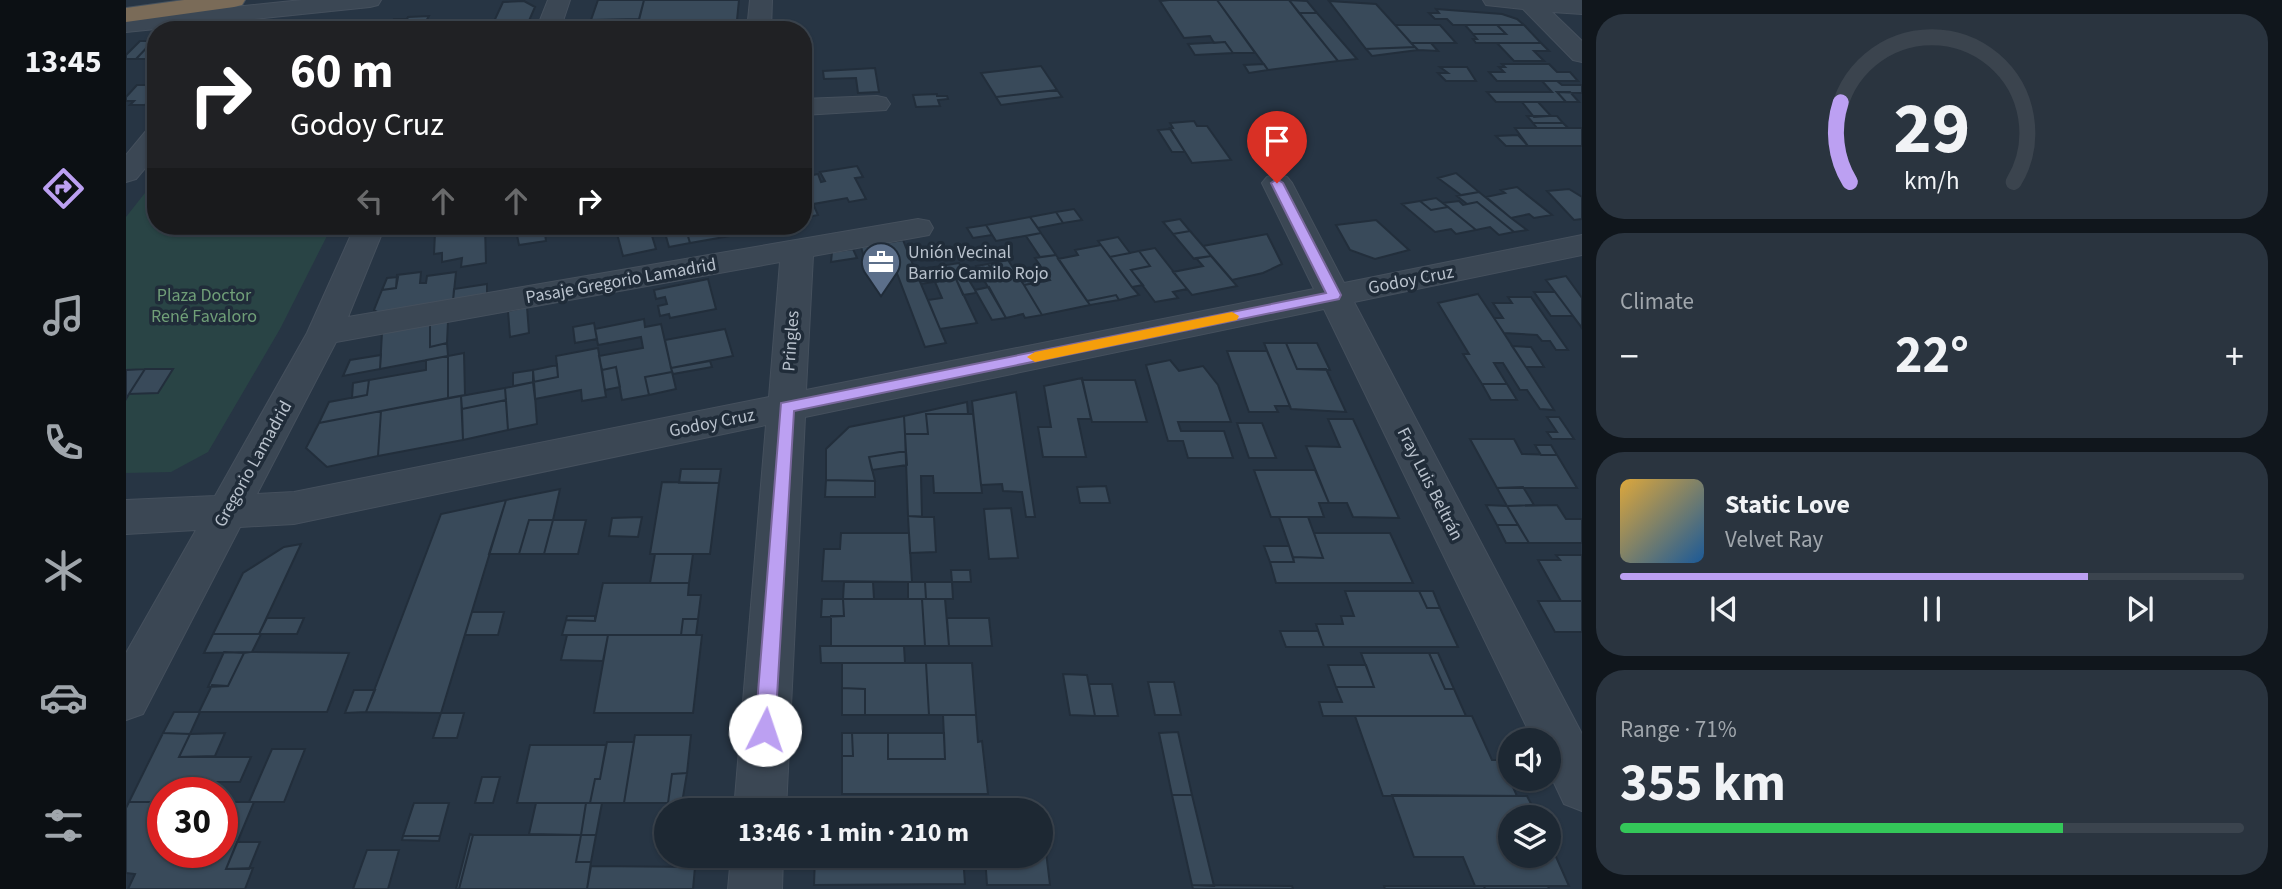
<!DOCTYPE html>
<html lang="en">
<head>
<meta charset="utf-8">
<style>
	body { margin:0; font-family:"Source Sans 3",sans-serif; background:#2a343f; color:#f1f3f6; height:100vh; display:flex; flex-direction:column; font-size:26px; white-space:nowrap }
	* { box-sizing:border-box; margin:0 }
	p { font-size:23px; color:#a0a6ac }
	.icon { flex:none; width:38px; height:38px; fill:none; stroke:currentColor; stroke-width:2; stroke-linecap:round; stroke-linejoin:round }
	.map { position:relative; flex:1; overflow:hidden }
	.side { display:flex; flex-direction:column; gap:14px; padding:14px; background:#10161c; width:700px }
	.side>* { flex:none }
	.hud { position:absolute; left:21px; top:21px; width:665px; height:214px; border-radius:28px; box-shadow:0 2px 5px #0004,0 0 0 2px #3b444e; background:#202124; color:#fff; overflow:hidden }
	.buttons { position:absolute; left:1372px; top:728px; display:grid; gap:14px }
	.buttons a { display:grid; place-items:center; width:63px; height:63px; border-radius:50%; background:#1d2833; box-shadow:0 2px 5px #0004,0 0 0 2px #3b444e; font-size:35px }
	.speed { position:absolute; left:21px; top:777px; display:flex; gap:14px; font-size:35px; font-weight:700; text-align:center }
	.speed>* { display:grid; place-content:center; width:91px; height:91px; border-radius:50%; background:#1d2833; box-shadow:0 2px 5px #0004,0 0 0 2px #3b444e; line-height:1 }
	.speed .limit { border:10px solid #d22; background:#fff; color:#111 }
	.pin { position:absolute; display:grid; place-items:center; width:60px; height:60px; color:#fff; margin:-72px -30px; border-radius:50% 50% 50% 0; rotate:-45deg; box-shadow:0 0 7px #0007 }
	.pin .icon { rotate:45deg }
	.me { position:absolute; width:77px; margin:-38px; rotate:4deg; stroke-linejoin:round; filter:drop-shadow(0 0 5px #0008) }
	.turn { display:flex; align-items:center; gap:24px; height:147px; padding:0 28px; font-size:32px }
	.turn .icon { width:91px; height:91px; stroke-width:2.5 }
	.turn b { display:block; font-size:49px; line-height:60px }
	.lanes { display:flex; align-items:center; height:66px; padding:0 28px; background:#0003; justify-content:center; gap:35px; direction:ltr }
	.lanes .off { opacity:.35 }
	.big { font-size:52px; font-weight:700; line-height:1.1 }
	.side .widget { flex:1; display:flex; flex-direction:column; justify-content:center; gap:10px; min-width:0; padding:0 24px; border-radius:28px; background:#2a343f }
	.side .dial { align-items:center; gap:0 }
	.dial svg { height:182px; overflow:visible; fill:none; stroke:#3b444e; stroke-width:7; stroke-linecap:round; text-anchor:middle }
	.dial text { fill:#f1f3f6; stroke:none }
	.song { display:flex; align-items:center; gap:21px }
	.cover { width:84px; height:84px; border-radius:10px; background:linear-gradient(135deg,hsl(40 70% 55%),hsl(210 70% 35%)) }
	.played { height:7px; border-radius:4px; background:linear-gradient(90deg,#bca0f2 75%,#3b444e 75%) }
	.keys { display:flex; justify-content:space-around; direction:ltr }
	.heat { display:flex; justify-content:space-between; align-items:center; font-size:38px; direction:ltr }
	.charge { height:10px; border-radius:5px; background:linear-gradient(90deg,#34c759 71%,#3b444e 0) }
	.trip { position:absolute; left:528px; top:798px; width:399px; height:70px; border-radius:35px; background:#1d2833; box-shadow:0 2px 5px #0004,0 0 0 2px #3b444e; font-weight:700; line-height:70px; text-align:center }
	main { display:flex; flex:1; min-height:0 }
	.dock { display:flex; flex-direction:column; width:126px; justify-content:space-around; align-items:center; background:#0c1014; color:#a0a6ac }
	.dock .icon { width:49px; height:49px }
	.dock .active { color:#bca0f2 }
	.dock b { font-size:32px; color:#f1f3f6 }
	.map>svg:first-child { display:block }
	.green { fill:#294445 }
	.building { fill:#394a5a; stroke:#222e3b; stroke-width:2 }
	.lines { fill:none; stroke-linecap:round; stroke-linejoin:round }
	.minor-casing { stroke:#45505d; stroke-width:2 }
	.highway-casing { stroke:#46525e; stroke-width:2 }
	.minor { fill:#3b4754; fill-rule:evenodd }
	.highway { fill:#7a6b58; fill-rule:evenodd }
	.route { fill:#bca0f2; stroke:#7a689d; stroke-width:2 }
	.slow { fill:#f59e0b }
	.labels { text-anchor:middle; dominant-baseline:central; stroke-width:7; stroke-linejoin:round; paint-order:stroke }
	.poi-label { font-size:18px; fill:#b9c2cd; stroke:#202c39; text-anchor:start }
	.street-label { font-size:18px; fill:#b9c2cd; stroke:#202c39 }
	.park-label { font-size:18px; fill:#709f78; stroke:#202c39 }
</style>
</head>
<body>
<main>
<nav class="dock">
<b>13:45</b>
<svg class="icon active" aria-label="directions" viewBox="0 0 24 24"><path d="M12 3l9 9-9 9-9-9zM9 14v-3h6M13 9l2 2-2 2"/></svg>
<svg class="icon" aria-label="music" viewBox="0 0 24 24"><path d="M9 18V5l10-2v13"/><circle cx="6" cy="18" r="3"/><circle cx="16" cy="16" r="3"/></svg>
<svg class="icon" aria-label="phone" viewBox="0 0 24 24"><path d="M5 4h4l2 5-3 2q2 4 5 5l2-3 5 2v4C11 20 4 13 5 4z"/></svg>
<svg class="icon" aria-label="climate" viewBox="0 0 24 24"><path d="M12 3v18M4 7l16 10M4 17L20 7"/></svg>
<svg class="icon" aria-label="car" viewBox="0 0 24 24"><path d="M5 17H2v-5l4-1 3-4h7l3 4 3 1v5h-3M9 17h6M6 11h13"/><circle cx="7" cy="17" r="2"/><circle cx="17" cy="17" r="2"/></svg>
<svg class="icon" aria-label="filters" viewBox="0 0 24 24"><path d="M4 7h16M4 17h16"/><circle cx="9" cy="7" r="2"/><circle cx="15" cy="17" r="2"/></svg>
</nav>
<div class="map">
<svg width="1456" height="889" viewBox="0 0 1456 889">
	<rect width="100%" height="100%" fill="#273544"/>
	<!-- green -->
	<path class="green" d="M30,179V226H206L154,329L82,452L45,472L0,473V217Z"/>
	<!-- building -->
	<path class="building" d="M472,0H518L513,19L465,20Z
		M518,0H613L610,30L511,28Z
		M1043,0H1091L1129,53H1107L1099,42L1088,43L1084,36L1058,38L1034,1Z
		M1091,0H1163L1212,61L1142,70Z
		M1163,0L1181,1L1191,13H1173Z
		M398,1L409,7L399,30H364L377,2Z
		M1203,1L1250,4L1289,47L1240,49Z
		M1310,9L1376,14L1391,19L1398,25H1327L1321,19H1309L1303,13H1313Z
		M1173,13H1191L1231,59L1212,61Z
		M303,16L295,30H274L282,17Z
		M268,19H281L274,30H250L254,23H265Z
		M231,20H245L243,23H254L250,30H225Z
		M1269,25H1314L1330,43H1285Z
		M1339,25H1371L1380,34H1347Z
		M1371,25H1398L1415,43H1350L1347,39H1351L1347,34H1380Z
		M14,41H27L10,59H0V55Z
		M27,41H30V59H10Z
		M1099,42L1107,53L1069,55L1062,44Z
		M1285,43H1305L1312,51L1292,50Z
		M1371,43H1415L1423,51H1408L1418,61H1388Z
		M1289,47L1292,50L1246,56L1240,49Z
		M1138,64L1142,70L1123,73L1118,65Z
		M1376,64H1423L1431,72H1444L1452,81H1371L1363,72H1378L1373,67H1379Z
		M915,66L931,90L870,97L855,73Z
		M1314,67H1341L1350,81H1320L1312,73H1322Z
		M749,68L753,92L732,93L730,78L698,79L697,71Z
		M1416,81H1431L1436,85H1456V93L1431,92L1440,102H1370L1361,92H1426Z
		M11,85H30V93L19,105H4L8,101H0V97Z
		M931,90L936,97L875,105L870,97Z
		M1431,92H1444L1453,102H1440Z
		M811,94V96H821L822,99L812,100L814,106L790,107L787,95Z
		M1396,102H1412L1425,116L1408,117Z
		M1401,116H1431L1437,123H1407Z
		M1068,121L1071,126H1081L1105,160L1066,163L1044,128H1047L1044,123Z
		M1407,123H1437L1442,128H1411Z
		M1389,128H1456V146H1402Z
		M1044,129L1059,152H1046L1032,130Z
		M1392,135L1402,146H1380L1370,136Z
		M731,166L737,177L729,178L740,199L723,202L721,198L687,204L677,177L692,174L695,182L699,181L694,172Z
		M1330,173L1353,192L1335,195L1312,178Z
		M1391,187L1426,215L1408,218L1403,214L1385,218L1360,197L1379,193L1375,190Z
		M1443,189L1456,197V219L1448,220L1421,191Z
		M677,190H681L692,215L677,218Z
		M1353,192L1385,218L1401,230L1388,232L1351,202L1341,204L1331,196Z
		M1310,198L1322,207L1305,210L1294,201Z
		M1294,201L1305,210L1322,207L1350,230L1330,234L1325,229L1309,232L1276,204Z
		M1333,201L1337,205L1351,202L1388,232L1373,235L1364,227L1350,230L1317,203Z
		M948,209L956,220L937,223L930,212Z
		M930,212L937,223L912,228L904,217Z
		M904,217L915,233L870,241L860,225Z
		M1054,219L1064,231L1047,234L1037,222Z
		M1250,220L1283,250L1249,259L1224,250L1210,225Z
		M860,225L866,235L847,238L841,228Z
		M359,226L360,263L335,267L336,258L316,262V253L308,254L309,233Z
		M390,226H418L420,241L393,245L391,235L403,233V228L391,230Z
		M489,226H523L530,249L497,256Z
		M537,226H559L564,243L543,247Z
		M559,226H600L604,236L564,243Z
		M1064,231L1077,246L1085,256L1068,259L1047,234Z
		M915,233L930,255L914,257L900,236Z
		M1141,234L1156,264L1137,273L1106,280L1077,246Z
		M992,237L1004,253L984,257L972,241Z
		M777,240L789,270L820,343L799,347L764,255L739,260L735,247Z
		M975,245L1006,287L1013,295L993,300L990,295L961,301L932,259L952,255L949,250Z
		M1029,248L1061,289L1047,292L1052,298L1029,302L1005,270L1024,266L1013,251Z
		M727,249L731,258L705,262L706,252Z
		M1013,251L1024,266L1005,270L1017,285L1006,287L984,257Z
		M930,255L964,305L916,315L898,285L924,280L909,258Z
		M1085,256L1111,286L1066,295L1047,272L1077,266L1070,258Z
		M882,260L898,285L916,315L899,318L897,314L880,318L855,275L868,273L862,264Z
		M833,263L841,277L795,284L789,270Z
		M862,264L868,273L855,275L850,266Z
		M916,269L924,280L898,285L890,274Z
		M295,272L294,283H300L301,276L330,272L327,301L255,314L248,310L256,290L270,288L271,275Z
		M1440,276L1456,298V328L1420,280Z
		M272,277L270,288L256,290L261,278Z
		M841,277L849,290L850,293L837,295L830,279Z
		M582,279L590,309L544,318L543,314L534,316L532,306L541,304L539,297L530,299L528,290Z
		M830,279L851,323L814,329L802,300L816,298L809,282Z
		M361,284V295L327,301L328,289Z
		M863,287L880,318L866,320L849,290Z
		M1408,292H1429L1447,316H1425Z
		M1352,294L1368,318L1428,410L1414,409L1401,390H1394L1377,363H1368L1381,384H1356L1337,354H1343L1312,303Z
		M990,295L993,300L964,305L961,301Z
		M1382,297H1405L1442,350H1430L1424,341H1416L1411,335L1378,333L1368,318H1377L1367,303H1386Z
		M401,307L403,333L384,337L382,311Z
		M518,319L519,327L535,324L546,372L519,377L523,395L496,400L490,367L476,370L473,356L517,348L515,337L472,345L469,329Z
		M322,321L321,343L304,347V324Z
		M468,323L471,339L449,343L447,327Z
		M304,324V347L321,343L322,356L254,369L256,332Z
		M599,329L607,356L545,368L539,340Z
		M1138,343H1160L1171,369H1200L1220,412L1165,409Z
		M1160,343H1191L1204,370L1171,369Z
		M1386,346L1405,347L1418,367H1400Z
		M472,348L480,397L456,401L455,390L409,399L407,382L432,377L430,356Z
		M1101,351H1141L1164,406H1149L1152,412H1123Z
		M338,353L339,395L322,398V356Z
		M255,355L254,369L217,376L224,360Z
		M322,356V398L193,423L203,402L241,395L243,380L300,370V360Z
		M1044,360L1053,371L1077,366L1092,385L1105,422H1052L1055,431H1098L1107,458H1062L1057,441H1042L1020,365Z
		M584,361L586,367L547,374L545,368Z
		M431,365L432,377L407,382V370Z
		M490,367L494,387L479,390L476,370Z
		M19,369H47L32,393L3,394Z
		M19,369L3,394L0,399V370Z
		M407,370L408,382L387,386V373Z
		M546,372L550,389L523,395L519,377Z
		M956,378L965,419H952L960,457H917L912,427H925L918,386Z
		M243,380L241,395L226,398L227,383Z
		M956,380H1009L1021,422H966Z
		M408,382L411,424L382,430L379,388Z
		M1356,384H1381L1391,400H1365Z
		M379,388L380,400L336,409L335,396Z
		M890,392L909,517H900L896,492L877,491L876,484L855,485L846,401Z
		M335,396L337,440L252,456L255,411Z
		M380,400L382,430L337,440L336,409Z
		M841,402L842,414H800L802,434H779L778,416Z
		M255,411L252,456L201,467L180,448L193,423Z
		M800,414H847L856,493H808L807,476H795L796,517L782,516L779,434H802Z
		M778,416L780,451L743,457L749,481L700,480V449L723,427Z
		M1421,417H1433L1448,439H1426L1421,432H1431Z
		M1202,419H1227L1273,518L1227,517L1221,503H1203L1180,446L1214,447Z
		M1111,423H1136L1150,458H1123Z
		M1344,439H1388L1396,454L1431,455L1451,488H1371Z
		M1409,445H1425L1431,455H1415Z
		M780,451L781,465L746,470L743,457Z
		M555,469H595L593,483H553Z
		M1128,470H1189L1203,503H1193L1198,517H1145Z
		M700,480L749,481V497H699Z
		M536,482L593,483L584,554H524Z
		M980,486L984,503H954L951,487Z
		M1397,487L1408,505L1381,506L1371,488Z
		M434,489L427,520H403L393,554H363L380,500Z
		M380,500L315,713L240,712L315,514Z
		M1360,505L1381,506L1392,525H1371Z
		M1431,505L1440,519H1456V543H1403L1381,506Z
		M885,508L892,558L863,559L858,509Z
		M782,516L808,517L810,552L784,553Z
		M516,517L512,537L483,536L486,518Z
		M1153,517H1182L1197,558L1167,557Z
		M403,520H427L418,554H393Z
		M427,520H460L452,554H418Z
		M1371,525H1392L1403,543H1380Z
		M715,533H783L786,582L696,581L698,549H714Z
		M1188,533H1264L1287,583H1150L1144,562H1168L1167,557L1197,558Z
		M175,544L133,634H87L117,573L158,547Z
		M1138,546H1163L1168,562H1144Z
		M529,554H567L563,583H524Z
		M1430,555H1456V601H1435L1412,560H1434Z
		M825,570H844L845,582H826Z
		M718,582H747L748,599H717Z
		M782,582H799L800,599H782Z
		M799,582H826L827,599H800Z
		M477,583H563L562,595H575L572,619H557L555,635H436L440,620L469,621Z
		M1219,591H1293L1301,608H1314L1332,647H1198L1190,624H1217L1215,616H1228Z
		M1293,591H1307L1314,608H1301Z
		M696,599H717L718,616L695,617Z
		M717,599H796L799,646H705V616H718Z
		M796,599H819L823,646H799Z
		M1412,601H1456V632H1429Z
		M346,612H378L372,635H339Z
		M441,616H469V621L440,620Z
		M141,618H178L171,634H133Z
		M821,618H863L866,646H823Z
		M557,619H572L570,635H555Z
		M1154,631H1192L1198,647H1160Z
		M87,634H135L126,652L78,653Z
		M441,635H482L477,661L435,660Z
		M482,635H576L567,713H468Z
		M694,646H778L779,663H695Z
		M98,652L118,653L102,686L82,687Z
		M126,652L223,653L201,712H73L86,685L102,686L118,653Z
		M1235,653H1303L1319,689H1328L1340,716H1197L1193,702H1216L1210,687H1248Z
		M1303,653H1312L1328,689H1319Z
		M716,663H800L803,715H739V689L716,688Z
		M800,663H846L850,715H803Z
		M1202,665H1240L1248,687H1210Z
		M937,674L961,675L969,716L944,715Z
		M1022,682H1048L1055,715H1029Z
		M963,684H986L992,716H969Z
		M716,688L739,689V715H716Z
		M228,690H249L240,712L219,713Z
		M48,712H74L64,734L37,733Z
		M315,713H338L331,738H307Z
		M817,715H850L852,742L856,741L862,794H716V756H727L726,733H762V759H819Z
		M1229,716H1346L1366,760H1375L1391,796H1257Z
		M1052,732L1066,795H1046L1033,733Z
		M37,733L64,734L53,757H125L114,782H78L74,793H37V802H3Z
		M99,733L89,756L53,757L64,734Z
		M716,733H726L727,756H716Z
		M762,733H818L819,759H762Z
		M509,735H565L561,773L546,774L542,803H498Z
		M481,742H508L498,803H464L469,779H474Z
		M404,745H480L474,779H469L464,803H391Z
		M146,749H179L158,802H123Z
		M561,773L556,803H542L546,774Z
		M356,777H374L367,803H349Z
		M1046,795H1066L1088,886L1066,885Z
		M1266,795L1401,796L1412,817H1384V856H1423V841L1443,886H1349L1337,857H1288Z
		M3,802H37V852H96V802H128L100,869L127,868L119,889H2L9,874L0,873V808Z
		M288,803H323L314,836H277Z
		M410,803H460L455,835L403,834Z
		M460,803H476L470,835H455Z
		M916,819L924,885H861L859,856H915Z
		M344,834L347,835L333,889H330Z
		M347,835H455L450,862H465L461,889H333Z
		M455,835H470L465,862H450Z
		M277,836H314L313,841L276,840Z
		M111,842H134L123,869H100Z
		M241,850H273L262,889H227Z
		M689,856H837L839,884L688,885Z
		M465,866L569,867L567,889H461Z
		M1066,885L1166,886L1167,889H1067Z
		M1258,886H1358L1359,889H1259Z
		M1358,886H1422L1423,889H1359Z"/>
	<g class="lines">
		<!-- minor casing -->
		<g class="minor-casing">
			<path id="minor" d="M176,0H255L252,5L244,7L0,32V18Z
				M422,0H444L434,30H410Z
				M624,0H646L645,30H621Z
				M1357,0H1456V14L1426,12L1456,41V62L1447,60L1397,9L1360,5Z
				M751,96L760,98L764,104L760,110L677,115V99Z
				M30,129V155L10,179L0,182V155L20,131Z
				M1151,174L1161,177L1166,183L1218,283L1456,235V255L1228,302L1456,734V811L1438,804L1423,772V740H1407L1198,309L679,417L660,810H608L640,425L168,524L114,527L17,714L0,720V653L70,530L0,534V500L89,496L181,333L229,226H259L222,317L792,219L803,221L807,228L803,235L687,256L680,390L1188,289L1136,183L1141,177ZM654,262L643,397L168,492L131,494L210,342Z
				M605,856H657L656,889H602Z"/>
		</g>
		<!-- highway casing -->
		<g class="highway-casing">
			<path id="highway" d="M58,0H119L116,5L108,7L0,22V8Z"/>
		</g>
		<!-- minor -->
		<use href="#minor" class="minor"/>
		<!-- highway -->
		<use href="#highway" class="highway"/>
	</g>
	<!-- route -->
	<path class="route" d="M1151,179L1157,183L1215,295L1213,299L668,411L649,730L647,736L639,739L632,736L629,730L655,403L1200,293L1145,183Z"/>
	<!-- slow -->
	<path class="slow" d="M1106,312L1113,316L1111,320L909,362L901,357L909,352Z"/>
	<!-- icons -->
	<defs>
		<g id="office-pin" transform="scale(2.0125)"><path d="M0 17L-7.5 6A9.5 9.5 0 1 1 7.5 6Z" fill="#5c6f8a" stroke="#202c39"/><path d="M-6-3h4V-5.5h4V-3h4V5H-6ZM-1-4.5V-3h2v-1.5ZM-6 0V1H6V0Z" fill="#fff"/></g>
	</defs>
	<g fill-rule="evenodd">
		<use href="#office-pin" x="755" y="262"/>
	</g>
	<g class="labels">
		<!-- poi labels -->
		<g class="poi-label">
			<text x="782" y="252">Unión Vecinal<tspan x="782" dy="21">Barrio Camilo Rojo</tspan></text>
		</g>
		<!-- street labels -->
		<g class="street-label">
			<text transform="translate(1285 280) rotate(-11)">Godoy Cruz</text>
			<text transform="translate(495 281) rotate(-10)">Pasaje Gregorio Lamadrid</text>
			<text transform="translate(665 341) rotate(-86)">Pringles</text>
			<text transform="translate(586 423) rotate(-11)">Godoy Cruz</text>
			<text transform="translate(127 464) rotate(-61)">Gregorio Lamadrid</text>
			<text transform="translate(1304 484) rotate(63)">Fray Luis Beltrán</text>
		</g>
		<!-- park labels -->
		<g class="park-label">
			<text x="78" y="295">Plaza Doctor<tspan x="78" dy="21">René Favaloro</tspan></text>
		</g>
	</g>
</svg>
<div class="buttons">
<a><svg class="icon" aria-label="sound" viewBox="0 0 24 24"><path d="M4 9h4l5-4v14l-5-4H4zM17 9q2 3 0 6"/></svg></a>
<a><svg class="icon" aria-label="layers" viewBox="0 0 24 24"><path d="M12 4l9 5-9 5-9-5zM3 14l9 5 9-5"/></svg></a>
</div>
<div class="speed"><div class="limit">30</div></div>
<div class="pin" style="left:1151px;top:183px;background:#d93025"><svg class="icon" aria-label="arrive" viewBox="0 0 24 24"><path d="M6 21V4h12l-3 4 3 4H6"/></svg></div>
<svg class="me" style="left:639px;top:730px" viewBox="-20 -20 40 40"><circle r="19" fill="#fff"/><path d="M0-13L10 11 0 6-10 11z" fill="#bca0f2"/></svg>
<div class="trip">13:46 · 1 min · 210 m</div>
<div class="hud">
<div class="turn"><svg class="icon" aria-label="right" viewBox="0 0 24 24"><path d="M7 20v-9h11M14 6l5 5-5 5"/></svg><div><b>60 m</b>Godoy Cruz</div></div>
<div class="lanes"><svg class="icon off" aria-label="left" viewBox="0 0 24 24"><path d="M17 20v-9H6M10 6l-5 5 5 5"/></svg><svg class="icon off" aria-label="ahead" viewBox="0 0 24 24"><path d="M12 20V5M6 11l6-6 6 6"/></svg><svg class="icon off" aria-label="ahead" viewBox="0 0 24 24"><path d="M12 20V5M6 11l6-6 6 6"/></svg><svg class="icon" aria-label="right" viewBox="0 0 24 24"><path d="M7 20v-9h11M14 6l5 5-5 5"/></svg></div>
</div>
</div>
<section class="side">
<div class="widget dial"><svg viewBox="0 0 100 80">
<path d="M14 69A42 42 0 1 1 86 69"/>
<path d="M14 69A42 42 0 0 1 10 34" stroke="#bca0f2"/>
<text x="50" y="56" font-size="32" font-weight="700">29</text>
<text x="50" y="72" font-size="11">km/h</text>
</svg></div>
<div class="widget"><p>Climate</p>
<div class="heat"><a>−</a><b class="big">22°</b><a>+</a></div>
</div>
<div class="widget">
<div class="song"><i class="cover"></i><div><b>Static Love</b><p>Velvet Ray</p></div></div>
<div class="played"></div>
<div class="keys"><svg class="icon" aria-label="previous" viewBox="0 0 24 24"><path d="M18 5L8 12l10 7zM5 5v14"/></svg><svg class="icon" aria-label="pause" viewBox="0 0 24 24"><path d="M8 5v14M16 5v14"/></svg><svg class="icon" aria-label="next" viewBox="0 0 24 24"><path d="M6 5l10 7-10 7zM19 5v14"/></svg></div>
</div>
<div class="widget"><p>Range · 71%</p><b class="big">355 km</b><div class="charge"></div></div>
</section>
</main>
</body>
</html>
